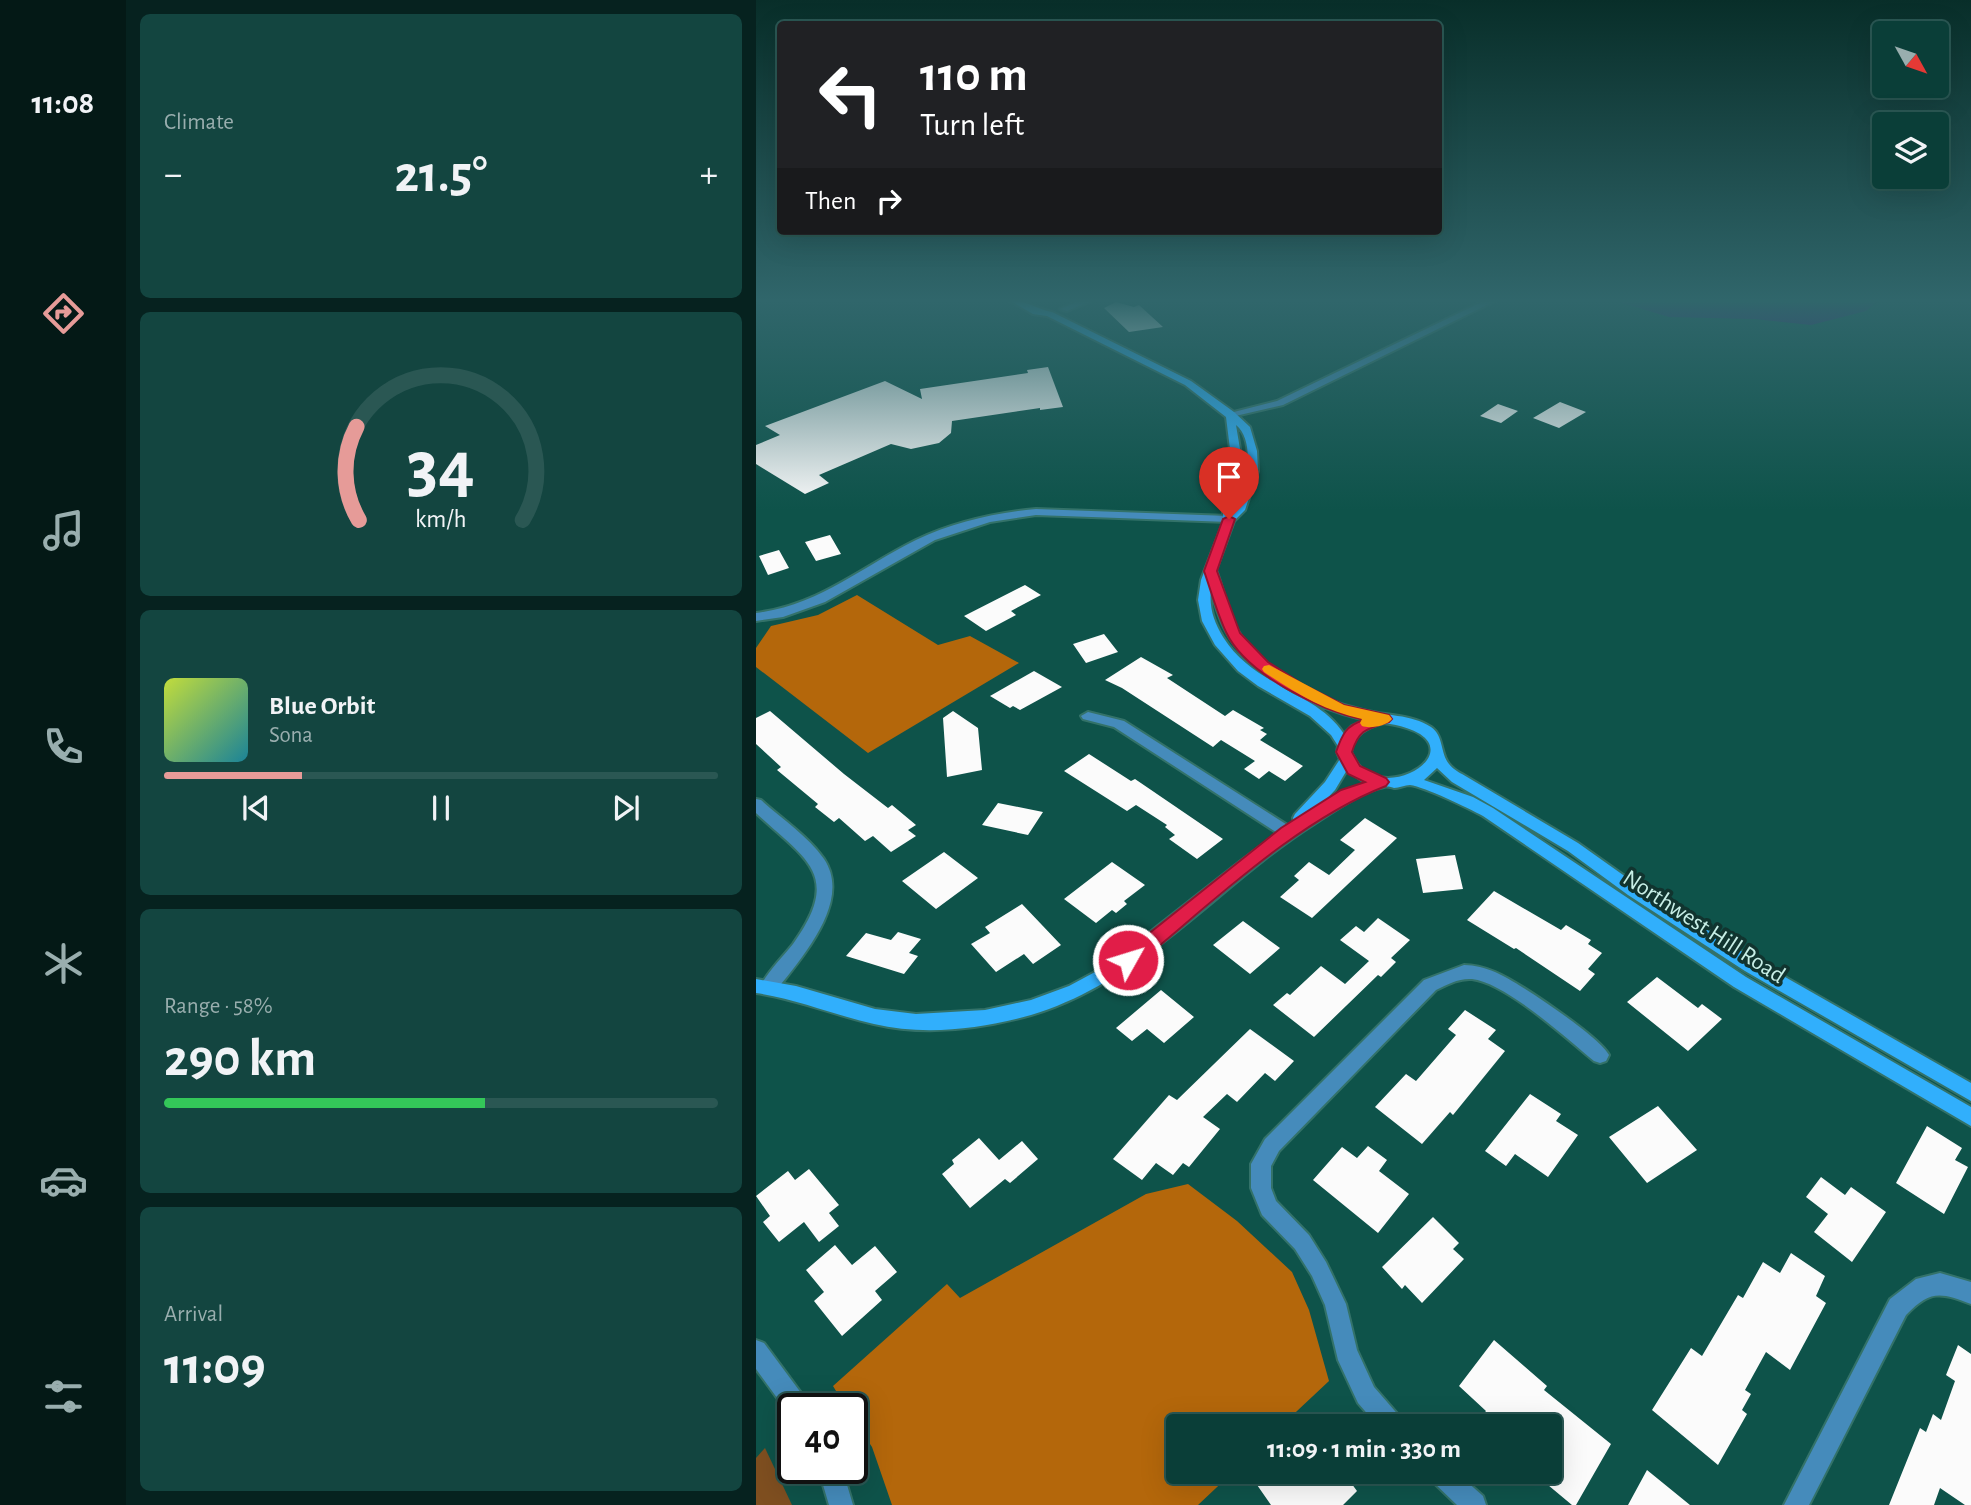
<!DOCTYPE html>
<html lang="en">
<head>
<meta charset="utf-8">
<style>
	body { margin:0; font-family:"Alegreya Sans",sans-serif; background:#134540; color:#f1f3f6; height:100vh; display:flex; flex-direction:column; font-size:26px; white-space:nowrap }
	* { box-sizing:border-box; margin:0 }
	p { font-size:23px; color:#99aeae }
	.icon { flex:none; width:38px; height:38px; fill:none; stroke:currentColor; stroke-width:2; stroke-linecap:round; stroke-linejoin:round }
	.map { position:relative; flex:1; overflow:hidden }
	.side { display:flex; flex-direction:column; gap:14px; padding:14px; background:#06221f; width:630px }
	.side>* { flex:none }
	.hud { position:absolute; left:21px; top:21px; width:665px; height:214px; border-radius:7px; box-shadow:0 7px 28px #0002,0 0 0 2px #2a5753; background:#202124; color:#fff; overflow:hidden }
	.needle { width:46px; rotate:130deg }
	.controls { position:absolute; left:1116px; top:21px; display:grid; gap:14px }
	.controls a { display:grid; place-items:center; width:77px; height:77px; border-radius:7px; background:#0a3e38; box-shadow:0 7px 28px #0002,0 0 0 2px #2a5753; font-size:35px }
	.speed { position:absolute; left:21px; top:1393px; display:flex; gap:14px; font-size:35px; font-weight:700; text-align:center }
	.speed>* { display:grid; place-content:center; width:91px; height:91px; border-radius:50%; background:#0a3e38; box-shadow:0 7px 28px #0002,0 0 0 2px #2a5753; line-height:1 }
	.speed .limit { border:4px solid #111; border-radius:10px; background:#fff; color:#111 }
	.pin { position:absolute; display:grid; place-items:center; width:60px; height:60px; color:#fff; margin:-72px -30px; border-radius:50% 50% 50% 0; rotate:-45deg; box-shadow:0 0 7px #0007 }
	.pin .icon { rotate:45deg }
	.me { position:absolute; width:77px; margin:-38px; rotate:51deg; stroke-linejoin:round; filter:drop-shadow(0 0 5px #0008) }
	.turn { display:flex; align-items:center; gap:24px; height:147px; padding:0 28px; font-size:32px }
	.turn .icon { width:91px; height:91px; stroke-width:2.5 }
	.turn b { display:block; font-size:49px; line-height:60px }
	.then { display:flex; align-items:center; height:66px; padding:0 28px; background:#0003; gap:14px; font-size:26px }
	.big { font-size:52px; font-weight:600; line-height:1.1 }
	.side .card { flex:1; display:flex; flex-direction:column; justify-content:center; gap:10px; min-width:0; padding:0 24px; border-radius:10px; background:#134540 }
	.side .dial { align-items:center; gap:0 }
	.dial svg { height:182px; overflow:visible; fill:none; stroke:#2a5753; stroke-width:7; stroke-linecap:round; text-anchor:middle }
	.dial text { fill:#f1f3f6; stroke:none }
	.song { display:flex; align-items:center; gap:21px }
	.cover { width:84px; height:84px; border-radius:10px; background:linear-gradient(135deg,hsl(70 70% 55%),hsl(190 70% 35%)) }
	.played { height:7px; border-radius:4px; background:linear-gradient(90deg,#e69b98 25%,#2a5753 25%) }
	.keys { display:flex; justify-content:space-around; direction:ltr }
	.heat { display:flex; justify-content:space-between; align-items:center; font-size:38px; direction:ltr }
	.charge { height:10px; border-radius:5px; background:linear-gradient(90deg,#34c759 58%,#2a5753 0) }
	.trip { position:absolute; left:410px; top:1414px; width:396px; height:70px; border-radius:7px; background:#0a3e38; box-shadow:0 7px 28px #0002,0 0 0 2px #2a5753; font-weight:600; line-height:70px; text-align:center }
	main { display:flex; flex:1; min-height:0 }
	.tabs { display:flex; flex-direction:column; width:126px; justify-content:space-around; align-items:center; background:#041916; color:#99aeae }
	.tabs .icon { width:49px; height:49px }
	.tabs .on { color:#e69b98 }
	.tabs b { font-size:32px; color:#f1f3f6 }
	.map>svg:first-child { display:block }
	.green { fill:#7f4f20 }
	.forest { fill:#b4670b }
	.water { fill:#47097b }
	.building { fill:#fbfbfb }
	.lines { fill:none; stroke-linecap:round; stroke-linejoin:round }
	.street-casing { stroke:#337269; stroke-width:4 }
	.secondary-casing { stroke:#337269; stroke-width:4 }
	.street { fill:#458bbb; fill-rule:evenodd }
	.secondary { fill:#31affc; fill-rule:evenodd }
	.route { fill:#e11d48; stroke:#92132f; stroke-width:2 }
	.slow { fill:#f59e0b }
	.labels { text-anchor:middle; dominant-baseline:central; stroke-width:7; stroke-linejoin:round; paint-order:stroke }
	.street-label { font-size:24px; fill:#c8efe7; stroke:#11342f }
</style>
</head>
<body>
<main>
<nav class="tabs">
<b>11:08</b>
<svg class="icon on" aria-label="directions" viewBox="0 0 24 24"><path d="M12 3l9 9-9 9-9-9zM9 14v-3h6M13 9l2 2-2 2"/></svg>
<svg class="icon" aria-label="music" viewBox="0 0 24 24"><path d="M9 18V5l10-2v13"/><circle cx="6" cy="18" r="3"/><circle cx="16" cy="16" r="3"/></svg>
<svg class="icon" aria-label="phone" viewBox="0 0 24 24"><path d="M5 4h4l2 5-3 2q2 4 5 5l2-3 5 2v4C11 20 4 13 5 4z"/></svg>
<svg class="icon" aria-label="climate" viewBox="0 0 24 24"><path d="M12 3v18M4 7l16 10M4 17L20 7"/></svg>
<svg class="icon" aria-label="car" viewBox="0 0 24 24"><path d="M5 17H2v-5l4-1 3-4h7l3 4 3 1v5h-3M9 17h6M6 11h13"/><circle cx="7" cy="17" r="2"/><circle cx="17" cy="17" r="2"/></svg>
<svg class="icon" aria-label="filters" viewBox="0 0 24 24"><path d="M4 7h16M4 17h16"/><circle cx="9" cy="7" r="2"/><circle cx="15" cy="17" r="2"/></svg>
</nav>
<section class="side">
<div class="card"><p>Climate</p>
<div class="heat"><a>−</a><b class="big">21.5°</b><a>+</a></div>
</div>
<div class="card dial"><svg viewBox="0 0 100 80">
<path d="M14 69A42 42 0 1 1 86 69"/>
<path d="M14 69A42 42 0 0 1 13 28" stroke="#e69b98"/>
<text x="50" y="56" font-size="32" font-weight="700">34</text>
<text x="50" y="72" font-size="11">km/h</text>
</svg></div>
<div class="card">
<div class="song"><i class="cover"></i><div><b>Blue Orbit</b><p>Sona</p></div></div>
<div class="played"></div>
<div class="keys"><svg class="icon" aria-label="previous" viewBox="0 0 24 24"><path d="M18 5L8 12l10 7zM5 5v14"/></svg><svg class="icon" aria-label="pause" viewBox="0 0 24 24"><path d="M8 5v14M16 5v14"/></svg><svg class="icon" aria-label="next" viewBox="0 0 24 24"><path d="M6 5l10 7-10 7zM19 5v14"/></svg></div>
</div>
<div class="card"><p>Range · 58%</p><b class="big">290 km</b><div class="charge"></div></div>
<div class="card"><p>Arrival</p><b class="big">11:09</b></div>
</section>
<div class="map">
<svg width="1215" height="1505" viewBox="0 0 1215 1505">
	<rect width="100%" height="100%" fill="#0e534a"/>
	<!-- green -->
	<path class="green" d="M9,1448L36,1505H0V1458Z"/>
	<!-- forest -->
	<path class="forest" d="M101,595L182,645L214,636L263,663L112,753L0,667V648L15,626L62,615Z
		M432,1184L481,1221L536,1272L553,1310L573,1381L525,1426H422V1472H477L442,1505H136L116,1447L96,1417V1409H91L77,1386L191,1284L204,1298L390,1194Z"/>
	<!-- water -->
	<path class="water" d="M853,299H1124L1110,311L1055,325L999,319L913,317Z"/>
	<!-- building -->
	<path class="building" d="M360,302L378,307L383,305L407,327L373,332L348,308Z
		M292,367L307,407L284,410V408L196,421L195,433L183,443L155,449L135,444L63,475L73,483L49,494L0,464V445L24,435L9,426L129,381L166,399L164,389L272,373L271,370Z
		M804,402L830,412L803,428L777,418Z
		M742,404L762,411L745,423L724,416Z
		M74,535L85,554L60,561L49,542Z
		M23,550L33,568L12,575L3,556Z
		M269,585L285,595L255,611L260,615L230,631L208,616Z
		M348,634L362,652L330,663L317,644Z
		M385,657L417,675L411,678L469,716L477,710L508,728L504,730L511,734L504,740L547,766L529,781L513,771L503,779L488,769L499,761L465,740L457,747L366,688L349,680Z
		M278,671L306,687L264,710L257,706L254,708L234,696Z
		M14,711L88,774L132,808L136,805L160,825L152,830L160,836L135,852L117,836L109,841L83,818L78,822L59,807L62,804L21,770L25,767L0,744V718Z
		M197,711L222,728L226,770L191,777L187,718Z
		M333,754L375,781L379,779L467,839L441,859L413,839L419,835L409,827L411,825L380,805L371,811L308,771Z
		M242,803L287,812L272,835L226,825Z
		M609,818L641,838L556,918L524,897L543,880L538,876L553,862L573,875L599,850L584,840Z
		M188,852L222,878L180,909L146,881Z
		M699,855L707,889L667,893L660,859Z
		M356,862L389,885L368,901L371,904L360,913L356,910L340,923L308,899Z
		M738,891L805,930L810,925L835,940L832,944L846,953L832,969L839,974L824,991L760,948L758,949L711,920Z
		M266,904L305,945L277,964L268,954L240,972L215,944L234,933L229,927Z
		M622,918L654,940L635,958L640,962L625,977L622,975L558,1037L517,1005L531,993L534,995L565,966L589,984L613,961L584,940L600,926L608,932Z
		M487,921L524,948L494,974L457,945Z
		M142,932L165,939L153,953L162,956L148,974L90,956L110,933L135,940Z
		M901,977L942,1008L946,1004L966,1019L932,1051L871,1002Z
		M405,990L438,1017L408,1043L391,1029L376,1041L360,1028Z
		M709,1010L740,1030L732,1039L749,1051L697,1115L694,1112L666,1144L619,1107L650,1074L660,1081L700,1035L692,1029Z
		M494,1029L538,1061L519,1081L509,1073L481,1102L471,1094L447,1117L464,1129L433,1167L427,1163L417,1175L400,1163L386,1180L357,1159L413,1095L421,1100Z
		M774,1094L805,1114L800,1121L822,1135L792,1177L759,1154L750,1166L729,1151Z
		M902,1106L941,1150L891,1183L853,1137Z
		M1171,1126L1206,1148L1199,1160L1212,1167L1188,1214L1140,1183Z
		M223,1138L243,1160L266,1141L282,1159L254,1183L249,1179L214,1208L186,1174L198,1164L196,1160Z
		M612,1146L631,1160L623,1171L653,1194L622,1233L557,1180L586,1147L601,1158Z
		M53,1169L83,1205L73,1213L83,1226L63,1242L48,1222L23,1242L7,1222L14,1216L0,1196L32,1171L39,1180Z
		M1065,1177L1089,1195L1095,1187L1130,1212L1096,1262L1058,1232L1072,1214L1050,1197Z
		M677,1217L703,1243L697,1249L708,1259L666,1303L649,1285L646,1289L626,1267Z
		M79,1245L96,1265L119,1246L141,1272L119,1291L126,1300L86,1336L58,1301L68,1292L50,1270Z
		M1035,1253L1069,1276L1060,1296L1070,1303L1034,1370L1010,1352L989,1390L995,1394L986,1410L991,1414L962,1465L896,1410L935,1348L946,1356L982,1295L987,1298L1007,1262L1024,1273Z
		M738,1340L791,1386L788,1390L855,1444L820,1505H816L786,1480L793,1472V1426H718L730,1411L703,1386Z
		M1202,1345L1215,1354V1505H1209L1184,1488L1178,1505H1133L1164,1428L1170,1432L1177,1414L1185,1420L1199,1381L1190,1375Z
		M891,1470L934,1505H872Z
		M492,1472H587L601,1491L587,1505H515Z"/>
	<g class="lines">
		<!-- street casing -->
		<g class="street-casing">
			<path id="street" d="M327,299H340L311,311L304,309Z
				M732,299H743L527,405L475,417L470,414L521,401Z
				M280,509L473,516L478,519L473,522L280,515L234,522L179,540L69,602L27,617L0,621V613C64,605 105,567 160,540C198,522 239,513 280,509Z
				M332,712L368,721L536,828L539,832L536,836H526L358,727L327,719L325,716Z
				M0,799L5,800C26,819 52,836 68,859C97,902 44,959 19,992L13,994L7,992L4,987C12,971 26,958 37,944C87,874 50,860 0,813Z
				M708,965C719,965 729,968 739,972C761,981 844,1037 853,1055L850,1061L844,1063L838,1061C810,1038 750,983 716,979C703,978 692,984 680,990L523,1151L515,1166V1188L520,1201L553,1235L570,1262L590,1304L601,1350L618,1387L645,1418L648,1426H622L602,1403L582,1360L569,1305L556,1276L539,1249L506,1215L495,1188V1164L509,1139L668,980Z
				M1184,1273L1215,1282V1304C1184,1292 1174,1290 1150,1315L1053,1505H1028L1134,1299L1160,1279Z
				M0,1340L8,1343L51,1401L54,1409H37V1418L35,1417L0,1369Z
				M62,1468H86L97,1505H73Z
				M671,1472H700L727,1496L730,1505H701L675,1480Z"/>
		</g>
		<!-- secondary casing -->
		<g class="secondary-casing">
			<path id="secondary" d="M251,299C267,299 280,309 296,312L435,381L478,412L494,427L501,451L502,471L489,510L478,521L460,570C468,590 471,612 482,631C506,673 562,700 607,710C629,716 655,714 675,727C688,736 684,753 693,764C696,768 702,772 706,774L822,843L884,887L1001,961L1215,1083V1101L989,971L872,895L812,851L696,782L681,768L668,780L717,797L737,808L990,977L1215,1107V1126L978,987L727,816C712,808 669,787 654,785C649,785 643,788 638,788C636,787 630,786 628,787C608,790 575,813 558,824C462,885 387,982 275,1015C225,1029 169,1036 118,1024C78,1015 41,999 0,993V979L40,986L119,1009L160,1014L229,1010L275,1000L313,986L352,965L482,863L538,821L537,818L539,814L569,782L584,759L581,752L582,746L575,735L554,716L502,686L482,671L459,645L446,621L442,600L445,580L467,523V507L477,473L470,417L429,385L291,316L277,314ZM480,425C501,442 490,491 477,510L488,473ZM455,590C459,604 463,619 470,631C496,680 557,708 609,720L596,726L588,734C560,691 498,687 467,637C458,622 453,608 455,590ZM628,723C739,739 620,818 595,752C598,734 611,727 628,723ZM591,770L610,783L565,805L579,790Z"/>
		</g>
		<!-- street -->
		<use href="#street" class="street"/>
		<!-- secondary -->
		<use href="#secondary" class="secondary"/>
	</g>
	<!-- sky -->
	<linearGradient id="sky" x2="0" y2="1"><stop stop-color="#082e29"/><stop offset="0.59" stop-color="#30666b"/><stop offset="1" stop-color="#30666b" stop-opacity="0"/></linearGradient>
	<rect width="1215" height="510" fill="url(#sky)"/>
	<!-- route -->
	<path class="route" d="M473,516L479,519L461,571L484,633L512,662L548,685L588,705L633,715L636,719L633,722C611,729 603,729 596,752L604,766L630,778L633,782L630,786C540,821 455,904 379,966L372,968L366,966L363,960L366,955L525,828L585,790L609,782L592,774L580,752C586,735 590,725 608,720C564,710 490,675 470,632C461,613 455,591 448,571L467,519Z"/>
	<!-- slow -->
	<path class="slow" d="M513,665L588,705L633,715L636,719C631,726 614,729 606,726L604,723L606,719C569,711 539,693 508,672L506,669L508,666Z"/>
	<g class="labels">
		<!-- street labels -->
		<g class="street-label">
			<text transform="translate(948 927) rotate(33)">Northwest Hill Road</text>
		</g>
	</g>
</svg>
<div class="controls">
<a><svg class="needle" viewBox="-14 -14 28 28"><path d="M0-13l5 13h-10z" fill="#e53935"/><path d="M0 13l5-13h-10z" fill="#99aeae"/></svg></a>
<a><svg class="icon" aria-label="layers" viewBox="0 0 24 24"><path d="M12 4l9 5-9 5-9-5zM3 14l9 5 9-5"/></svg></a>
</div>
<div class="speed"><div class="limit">40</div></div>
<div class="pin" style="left:473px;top:519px;background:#d93025"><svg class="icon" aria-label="arrive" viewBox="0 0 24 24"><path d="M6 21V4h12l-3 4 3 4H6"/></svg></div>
<svg class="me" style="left:372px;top:960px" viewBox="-20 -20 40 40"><circle r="17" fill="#e11d48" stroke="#fff" stroke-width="3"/><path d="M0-11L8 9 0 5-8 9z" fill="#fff"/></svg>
<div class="trip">11:09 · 1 min · 330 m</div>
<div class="hud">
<div class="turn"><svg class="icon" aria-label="left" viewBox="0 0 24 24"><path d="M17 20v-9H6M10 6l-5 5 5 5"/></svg><div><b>110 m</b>Turn left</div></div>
<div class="then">Then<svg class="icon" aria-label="right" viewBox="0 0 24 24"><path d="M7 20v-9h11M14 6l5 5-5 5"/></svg></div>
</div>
</div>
</main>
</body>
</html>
